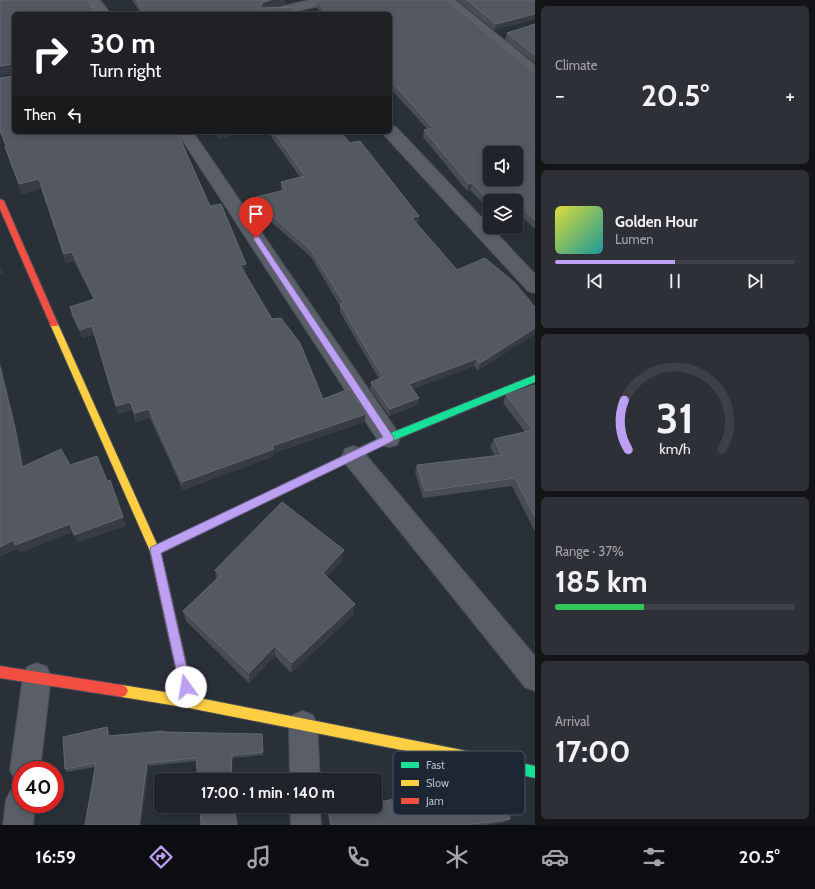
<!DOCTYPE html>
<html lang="en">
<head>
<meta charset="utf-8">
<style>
	body { margin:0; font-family:Cabin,sans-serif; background:#2d3036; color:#f1f3f6; height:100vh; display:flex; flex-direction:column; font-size:15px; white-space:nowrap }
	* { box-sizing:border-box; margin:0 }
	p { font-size:13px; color:#a2a4a8 }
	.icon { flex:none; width:22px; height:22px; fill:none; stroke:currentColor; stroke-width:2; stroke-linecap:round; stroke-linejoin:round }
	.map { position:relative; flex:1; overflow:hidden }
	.drawer { display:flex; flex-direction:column; gap:6px; padding:6px; background:#121417; width:280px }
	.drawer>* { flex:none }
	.top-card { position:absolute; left:12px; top:12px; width:380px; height:122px; border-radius:6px; box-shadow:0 2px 6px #0003,0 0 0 1px #3d4147; background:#202124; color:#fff; overflow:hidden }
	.fabs { position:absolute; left:483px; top:146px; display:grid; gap:8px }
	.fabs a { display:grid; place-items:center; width:40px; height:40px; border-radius:6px; background:#20242a; box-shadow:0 2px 6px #0003,0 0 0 1px #3d4147; font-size:20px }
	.speed { position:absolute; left:12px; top:761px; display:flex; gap:8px; font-size:20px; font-weight:700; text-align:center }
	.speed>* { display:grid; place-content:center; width:52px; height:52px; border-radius:50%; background:#20242a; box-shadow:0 2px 6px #0003,0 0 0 1px #3d4147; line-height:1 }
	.speed .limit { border:6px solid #d22; background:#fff; color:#111 }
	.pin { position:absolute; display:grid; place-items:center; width:34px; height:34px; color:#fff; margin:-41px -17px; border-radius:50% 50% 50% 0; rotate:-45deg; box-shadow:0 0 4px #0007 }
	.pin .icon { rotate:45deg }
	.me { position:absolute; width:44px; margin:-22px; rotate:347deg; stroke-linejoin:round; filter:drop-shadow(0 0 3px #0008) }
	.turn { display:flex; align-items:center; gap:14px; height:84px; padding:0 12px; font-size:18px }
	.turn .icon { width:52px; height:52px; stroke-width:2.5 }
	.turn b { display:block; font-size:28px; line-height:34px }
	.then { display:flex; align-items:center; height:38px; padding:0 12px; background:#0003; gap:8px; font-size:15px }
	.big { font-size:30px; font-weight:700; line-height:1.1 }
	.drawer .tile { flex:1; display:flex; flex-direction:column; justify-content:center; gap:6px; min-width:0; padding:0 14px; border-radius:6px; background:#2d3036 }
	.drawer .dial { align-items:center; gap:0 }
	.dial svg { height:104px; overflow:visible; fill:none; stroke:#3d4147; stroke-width:7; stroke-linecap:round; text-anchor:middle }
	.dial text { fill:#f1f3f6; stroke:none }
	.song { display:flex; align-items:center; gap:12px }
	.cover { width:48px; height:48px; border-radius:6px; background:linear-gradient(135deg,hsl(60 70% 55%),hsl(180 70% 35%)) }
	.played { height:4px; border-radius:2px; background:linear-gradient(90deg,#bca0f2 50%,#3d4147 50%) }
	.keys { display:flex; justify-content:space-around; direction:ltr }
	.heat { display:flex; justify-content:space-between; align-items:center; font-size:22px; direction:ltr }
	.charge { height:6px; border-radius:3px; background:linear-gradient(90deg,#34c759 37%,#3d4147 0) }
	.trip { position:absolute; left:154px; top:773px; width:228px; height:40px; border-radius:6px; background:#20242a; box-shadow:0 2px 6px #0003,0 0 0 1px #3d4147; font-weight:700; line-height:40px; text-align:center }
	.tab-bar { display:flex; height:64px; justify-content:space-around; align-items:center; background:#0d0e11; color:#a2a4a8 }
	.tab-bar .icon { width:28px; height:28px }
	.tab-bar .selected { color:#bca0f2 }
	.tab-bar b { font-size:18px; color:#f1f3f6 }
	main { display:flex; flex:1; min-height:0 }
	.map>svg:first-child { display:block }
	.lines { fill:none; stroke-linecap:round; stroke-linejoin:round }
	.street-casing { stroke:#484c55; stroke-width:2 }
	.fast-casing { stroke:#484c55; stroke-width:2 }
	.slow-casing { stroke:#484c55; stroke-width:2 }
	.jam-casing { stroke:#484c55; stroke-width:2 }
	.street { fill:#5a5e66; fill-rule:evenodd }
	.fast { fill:#16e098; fill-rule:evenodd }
	.slow { fill:#ffcf43; fill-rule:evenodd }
	.jam { fill:#f24e42; fill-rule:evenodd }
	.wall { fill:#474c55; fill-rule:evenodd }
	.shaded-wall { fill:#373c44 }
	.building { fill:#535861; stroke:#626872; fill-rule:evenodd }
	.route { fill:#bca0f2; stroke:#7a689d }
	.key { fill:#1d2633; stroke:#4a5360; stroke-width:1 }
	.key-label { font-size:11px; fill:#b4bcc9 }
</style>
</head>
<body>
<main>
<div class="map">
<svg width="535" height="825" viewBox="0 0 535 825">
	<rect width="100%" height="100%" fill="#2a3038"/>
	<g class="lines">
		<!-- street casing -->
		<g class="street-casing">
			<path id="street" d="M86,0H100L111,14H97Z
				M309,0H333L331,3L286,14H261L263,11Z
				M439,0H455L535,65V78L530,76Z
				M390,126L396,127L535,274V293L528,291L384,135L382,132H390Z
				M177,132H193L397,431L400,438L397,445L389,447L381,445Z
				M353,446L361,449L535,656V691L525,687L345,463L342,456L345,449Z
				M37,663L47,667L51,677L40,770H21V783L15,780L10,770L23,677L27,667Z
				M303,711L313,715L317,725L320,780H290L289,725L293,715Z
				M21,785V804H35L33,825H3L6,800L11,790Z
				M290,806H320L321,825H291Z"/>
		</g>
		<!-- fast casing -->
		<g class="fast-casing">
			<path id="fast" d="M535,375V382L392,441L216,526L213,527L210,526L208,523L210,520L386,435Z
				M462,750L535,766V778L462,762L458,760L456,756L458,752Z"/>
		</g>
		<!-- slow casing -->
		<g class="slow-casing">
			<path id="slow" d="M54,321L58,324L160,551L159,554L155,556L151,554L150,551L50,324Z
				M122,685L189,696L462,750L466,752L468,756L466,760L462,762L189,708L122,697L118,695L116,691L118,687Z"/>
		</g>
		<!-- jam casing -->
		<g class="jam-casing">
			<path id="jam" d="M0,199L4,201L58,324L57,326H51L50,324L0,209Z
				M213,519L216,520L218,523L216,526L161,553L195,702L193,706L189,708L185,706L183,702L150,551L151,548Z
				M0,666L122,685L126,687L128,691L126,695L122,697L0,678Z"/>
		</g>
		<!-- street -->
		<use href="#street" class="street"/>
		<!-- fast -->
		<use href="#fast" class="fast"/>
		<!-- slow -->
		<use href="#slow" class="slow"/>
		<!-- jam -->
		<use href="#jam" class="jam"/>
	</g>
	<!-- wall -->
	<path class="wall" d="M0,0L210,206L246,264V273H245L272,319L323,399L366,414L364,422L274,453V456L183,490L150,418L136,422L132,410L118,414L95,334L83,338L72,316L70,307L93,299L74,261L66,263L41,188L22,194L8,156L5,147H6L0,132V78L13,76V73L0,76Z
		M132,0H285V4L272,7L295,14H141Z
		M322,0H447L531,70L535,72V229L518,213H516V201H490V210L470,190L467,191L423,137L424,130L427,129L390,88V14H322L317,8V1ZM490,153H516V179H490Z
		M457,0H535L494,30Z
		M535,24V63L505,40L507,33Z
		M215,132H244L219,139Z
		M268,132H341L350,143L419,216L418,223L417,224L457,270L515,283L478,371L474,366L413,389L419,398L417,405L389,416L370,389L371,382L379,379L340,312V306L311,257L253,206L252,198L282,191L281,190V182L300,177Z
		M535,385V532L512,486L423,498L415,472L417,465L495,456L490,447L494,439L525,432L503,403L506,395Z
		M342,561L327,577L355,604L353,615L291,673L275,656L249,683L186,621L183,611L216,579L215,570Z
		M107,727L109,731L110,736L165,732L262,734L263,755L232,758L231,780H198L196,761L149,766L95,767L67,772L65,769Z
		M413,757L510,819L505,822L485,825H330L328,815L329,812L420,794L411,761Z"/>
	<!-- shaded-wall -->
	<path class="shaded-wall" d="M271,0H285V4L263,10L260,8L263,2Z
		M535,14V20L494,30L496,24Z
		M12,64L14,73L0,76V66Z
		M391,81L390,88V82Z
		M219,132H244L219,139Z
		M39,179L41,188L22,194L19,184Z
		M472,183L470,190L467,191L469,184Z
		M520,206L518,213H516V207Z
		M419,216L418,223L411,226L412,218Z
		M72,252L74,261L66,263L64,254Z
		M246,264V273L240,274V265Z
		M0,265L3,273L0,274Z
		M92,326L95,334L83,338L80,330Z
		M535,328V334L478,371L480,363Z
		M476,359L474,366L408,391L409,384Z
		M0,360L19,439L26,476L22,467L0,367Z
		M419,398L417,405L389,416L390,409Z
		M130,402L132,410L118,414L116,406Z
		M149,409L150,418L136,422L135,413Z
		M366,414L364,422L274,453V456L183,490L182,482L272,446Z
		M123,517L126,526L77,543L74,535Z
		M70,524L74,532L20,553L17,549L0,557V547L14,540Z
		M344,550L342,561L321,584L323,573Z
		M355,604L353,615L291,673L292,663Z
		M275,646V656L249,683V673Z
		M107,727L109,731L110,739L108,736Z
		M147,763L149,766L141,825H139Z"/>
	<!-- building -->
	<path class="building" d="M0,0H88L96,14H14V132H159L161,134L170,132H177L210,206L221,204L246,264L240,265L272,319L281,318L300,343L323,399L349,389L366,414L272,446L274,449L182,482L149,409L135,413L130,402L116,406L92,326L80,330L70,307L95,299L72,252L64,254L39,179L19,184L5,147L6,146L0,130V78L13,76L12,64L0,66Z
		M136,0H271L263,2L260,8L291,7L295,14H144Z
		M322,0H447L531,70L535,72V99L534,100L535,101V220L520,206L516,207V201H490L472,183L469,184L424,130L433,128L391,81L390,82V14H328L317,1ZM490,153H516V179H490Z
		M467,0H535V14L496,24Z
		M535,24V55L507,33Z
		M274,132H341L350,143L360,141L419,216L412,218L457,270L485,258L515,283L535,307V328L480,363L476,359L409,384L419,398L390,409L371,382L383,377L340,304L344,303L311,250L252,198L285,190L281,182L305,176Z
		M0,367L15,429L22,467L61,449L70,465L97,456L107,481L110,480L123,517L74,535L70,524L15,545L14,540L0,547Z
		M535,385V517L515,478L425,491L417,465L502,455L494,439L533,430L506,395Z
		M282,502L344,550L323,573L355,604L292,663L275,646L249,673L183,611L221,575L215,570Z
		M107,727L108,736L164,731V732L262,734L263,752L232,755L231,780H198L196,758L147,763L139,825H85L96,763L65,769L63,737Z
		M413,757L499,774L510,819L465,825H331L329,812L359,806H375V803L424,793Z
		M200,806H234L237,825H201Z"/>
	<!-- route -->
	<path class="route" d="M256,236L259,237L394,438L393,441L161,553L191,687L190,691L186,693L182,691L180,687L150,550L151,547L383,437L254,240V237Z"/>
	<!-- legend -->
	<rect x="393" y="751" width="132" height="64" rx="6" class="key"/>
	<rect x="401" y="762" width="18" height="6" fill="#16e098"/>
	<rect x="401" y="780" width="18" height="6" fill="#ffcf43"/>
	<rect x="401" y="798" width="18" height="6" fill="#f24e42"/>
	<g class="key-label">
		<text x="426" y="769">Fast</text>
		<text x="426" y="787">Slow</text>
		<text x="426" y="805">Jam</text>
	</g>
</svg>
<div class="fabs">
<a><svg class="icon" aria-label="sound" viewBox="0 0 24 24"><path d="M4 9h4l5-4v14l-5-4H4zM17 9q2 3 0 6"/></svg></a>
<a><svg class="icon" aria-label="layers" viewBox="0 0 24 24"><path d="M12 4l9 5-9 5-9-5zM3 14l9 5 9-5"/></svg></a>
</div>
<div class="speed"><div class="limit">40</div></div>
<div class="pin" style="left:256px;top:238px;background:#d93025"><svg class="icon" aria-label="arrive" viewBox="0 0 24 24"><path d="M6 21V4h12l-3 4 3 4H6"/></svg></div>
<svg class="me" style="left:186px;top:687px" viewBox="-20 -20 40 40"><circle r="19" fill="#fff"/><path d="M0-13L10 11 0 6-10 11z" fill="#bca0f2"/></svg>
<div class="trip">17:00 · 1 min · 140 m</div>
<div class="top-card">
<div class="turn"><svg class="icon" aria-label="right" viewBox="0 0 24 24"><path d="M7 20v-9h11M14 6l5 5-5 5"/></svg><div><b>30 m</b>Turn right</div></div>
<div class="then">Then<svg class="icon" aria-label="left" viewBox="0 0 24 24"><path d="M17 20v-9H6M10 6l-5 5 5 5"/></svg></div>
</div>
</div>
<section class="drawer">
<div class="tile"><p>Climate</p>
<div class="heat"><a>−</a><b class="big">20.5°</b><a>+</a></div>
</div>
<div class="tile">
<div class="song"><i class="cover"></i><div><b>Golden Hour</b><p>Lumen</p></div></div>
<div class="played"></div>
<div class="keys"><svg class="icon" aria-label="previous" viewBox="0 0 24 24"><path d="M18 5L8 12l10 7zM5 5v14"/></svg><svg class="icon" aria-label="pause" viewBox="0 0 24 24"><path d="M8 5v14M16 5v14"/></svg><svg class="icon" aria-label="next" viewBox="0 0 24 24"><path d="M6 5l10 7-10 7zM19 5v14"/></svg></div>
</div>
<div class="tile dial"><svg viewBox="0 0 100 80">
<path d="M14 69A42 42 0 1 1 86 69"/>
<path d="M14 69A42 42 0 0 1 11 31" stroke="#bca0f2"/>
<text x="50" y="56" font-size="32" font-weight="700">31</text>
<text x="50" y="72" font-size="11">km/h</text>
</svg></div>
<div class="tile"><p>Range · 37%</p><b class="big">185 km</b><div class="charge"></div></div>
<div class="tile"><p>Arrival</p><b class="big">17:00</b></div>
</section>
</main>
<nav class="tab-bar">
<b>16:59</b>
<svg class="icon selected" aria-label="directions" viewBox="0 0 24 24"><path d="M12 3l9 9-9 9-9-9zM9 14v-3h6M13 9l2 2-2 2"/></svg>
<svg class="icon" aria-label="music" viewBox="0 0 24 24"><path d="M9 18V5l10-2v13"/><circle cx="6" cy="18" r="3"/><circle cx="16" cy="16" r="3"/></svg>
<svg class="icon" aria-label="phone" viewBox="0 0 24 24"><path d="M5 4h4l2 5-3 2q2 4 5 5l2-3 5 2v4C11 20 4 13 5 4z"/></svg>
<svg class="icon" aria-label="climate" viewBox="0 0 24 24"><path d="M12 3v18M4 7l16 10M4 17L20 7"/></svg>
<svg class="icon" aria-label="car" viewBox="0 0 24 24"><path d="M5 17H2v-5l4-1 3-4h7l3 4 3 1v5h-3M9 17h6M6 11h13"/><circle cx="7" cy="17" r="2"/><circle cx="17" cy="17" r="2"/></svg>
<svg class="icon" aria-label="filters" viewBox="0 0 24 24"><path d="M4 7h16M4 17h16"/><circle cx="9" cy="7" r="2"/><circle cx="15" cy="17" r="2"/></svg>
<b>20.5°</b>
</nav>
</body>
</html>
